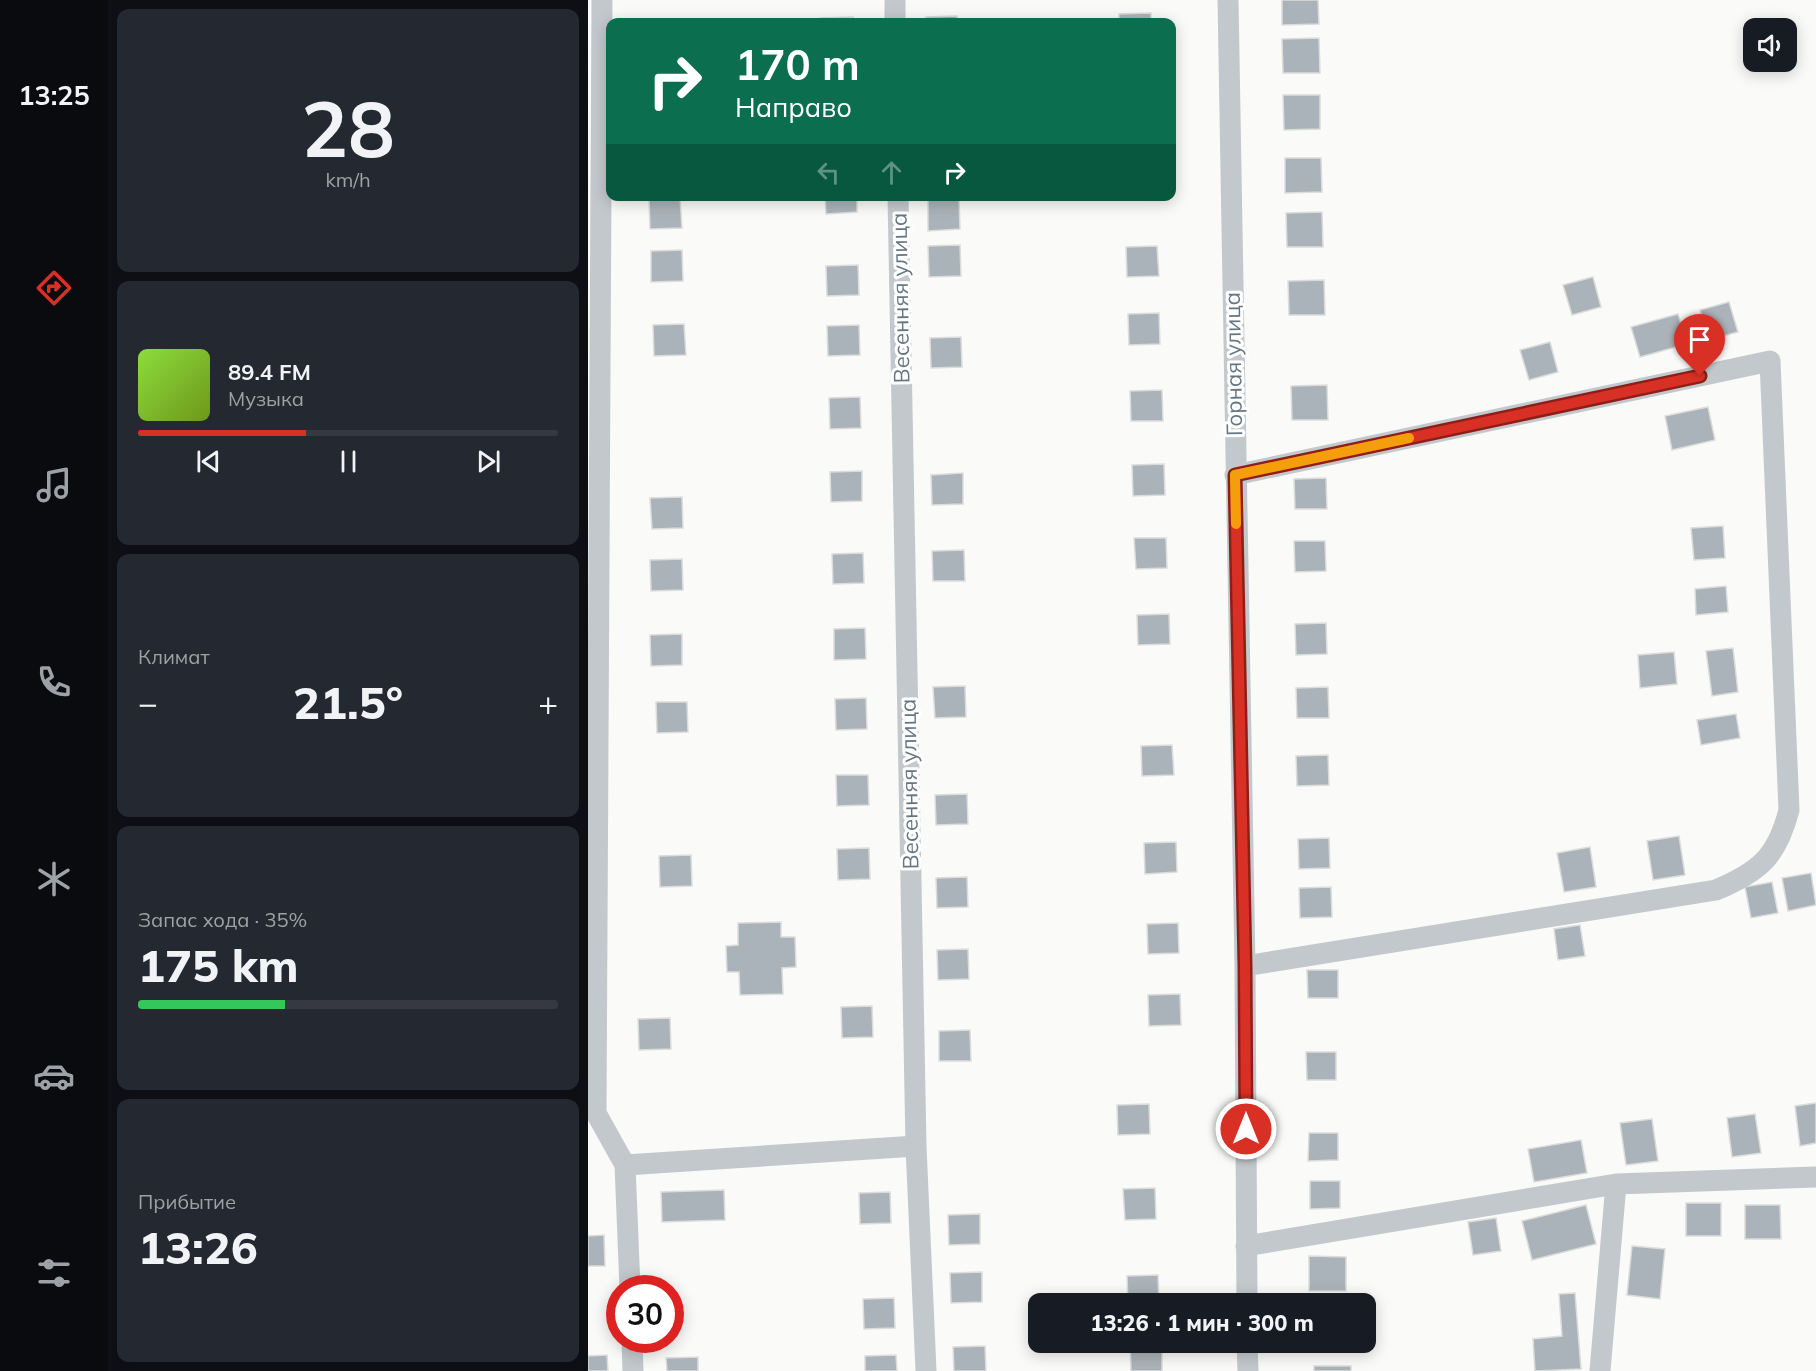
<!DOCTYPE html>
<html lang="ru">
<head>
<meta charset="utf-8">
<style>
	body { margin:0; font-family:Mulish,sans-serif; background:#242831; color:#f1f3f6; height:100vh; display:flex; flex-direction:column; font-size:22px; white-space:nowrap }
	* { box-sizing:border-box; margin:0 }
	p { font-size:20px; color:#9ea1a6 }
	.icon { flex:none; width:33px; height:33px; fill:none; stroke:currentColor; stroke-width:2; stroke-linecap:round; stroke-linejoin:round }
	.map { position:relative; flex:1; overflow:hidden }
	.side { display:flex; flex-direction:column; gap:9px; padding:9px; background:#0d0f14; width:480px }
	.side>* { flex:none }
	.guide { position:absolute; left:18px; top:18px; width:570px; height:183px; border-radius:12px; box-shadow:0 3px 15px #0003; background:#0b6e4f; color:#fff; overflow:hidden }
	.controls { position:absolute; left:1155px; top:18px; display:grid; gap:12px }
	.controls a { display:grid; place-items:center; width:54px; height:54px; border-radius:12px; background:#171b24; box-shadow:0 3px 15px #0003; font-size:30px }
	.speed { position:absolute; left:18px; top:1275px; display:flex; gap:12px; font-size:30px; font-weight:700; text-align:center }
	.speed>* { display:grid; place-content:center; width:78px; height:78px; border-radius:50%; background:#171b24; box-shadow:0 3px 15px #0003; line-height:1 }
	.speed .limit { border:9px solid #d22; background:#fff; color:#111 }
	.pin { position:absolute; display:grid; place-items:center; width:51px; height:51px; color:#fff; margin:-62px -26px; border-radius:50% 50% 50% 0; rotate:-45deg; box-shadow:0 0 6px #0007 }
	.pin .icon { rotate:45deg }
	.me { position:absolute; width:66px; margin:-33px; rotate:0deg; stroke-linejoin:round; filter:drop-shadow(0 0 4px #0008) }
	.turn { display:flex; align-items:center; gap:21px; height:126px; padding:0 30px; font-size:27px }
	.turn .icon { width:78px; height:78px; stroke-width:2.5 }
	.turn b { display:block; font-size:42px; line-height:51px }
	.lanes { display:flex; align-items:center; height:57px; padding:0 30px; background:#0003; justify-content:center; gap:30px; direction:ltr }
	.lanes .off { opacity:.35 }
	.big { font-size:45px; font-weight:800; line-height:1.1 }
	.side .tile { flex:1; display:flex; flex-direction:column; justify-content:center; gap:9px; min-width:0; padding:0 21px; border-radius:12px; background:#242831 }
	.side .dial { align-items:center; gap:0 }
	.dial b { font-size:78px; line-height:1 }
	.song { display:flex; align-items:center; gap:18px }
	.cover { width:72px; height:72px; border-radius:9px; background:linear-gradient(135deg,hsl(90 70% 55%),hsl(80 70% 35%)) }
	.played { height:6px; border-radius:3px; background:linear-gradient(90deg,#d93025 40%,#363941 40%) }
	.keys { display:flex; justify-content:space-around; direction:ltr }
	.heat { display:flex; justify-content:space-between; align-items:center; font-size:33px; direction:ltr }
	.charge { height:9px; border-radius:4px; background:linear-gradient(90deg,#34c759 35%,#363941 0) }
	.trip { position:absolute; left:440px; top:1293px; width:348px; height:60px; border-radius:12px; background:#171b24; box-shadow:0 3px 15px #0003; font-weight:800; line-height:60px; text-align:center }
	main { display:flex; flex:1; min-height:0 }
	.dock { display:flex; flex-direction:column; width:108px; justify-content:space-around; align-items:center; background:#090b0e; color:#9ea1a6 }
	.dock .icon { width:42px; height:42px }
	.dock .on { color:#d93025 }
	.dock b { font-size:27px; color:#f1f3f6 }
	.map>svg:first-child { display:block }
	.building { fill:#aab3b9; stroke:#dcdcda; stroke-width:1.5 }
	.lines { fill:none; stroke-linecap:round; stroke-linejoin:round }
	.minor { stroke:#c3c8cc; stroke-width:21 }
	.route-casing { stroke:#8d1f18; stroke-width:15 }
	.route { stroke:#d93025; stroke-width:10 }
	.slow { stroke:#f59e0b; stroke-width:10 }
	.labels { text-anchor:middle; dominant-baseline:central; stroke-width:6; stroke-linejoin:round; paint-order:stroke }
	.street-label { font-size:22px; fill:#657683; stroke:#fff }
</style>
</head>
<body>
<main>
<nav class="dock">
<b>13:25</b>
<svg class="icon on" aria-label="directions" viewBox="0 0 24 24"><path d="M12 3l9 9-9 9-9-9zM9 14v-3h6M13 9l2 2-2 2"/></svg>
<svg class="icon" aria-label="music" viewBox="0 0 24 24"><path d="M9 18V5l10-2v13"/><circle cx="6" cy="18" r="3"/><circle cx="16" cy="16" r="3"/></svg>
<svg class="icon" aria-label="phone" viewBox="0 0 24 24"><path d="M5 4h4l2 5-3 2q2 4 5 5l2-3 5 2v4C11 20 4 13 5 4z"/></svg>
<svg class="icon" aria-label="climate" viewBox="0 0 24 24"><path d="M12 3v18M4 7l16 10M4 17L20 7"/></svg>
<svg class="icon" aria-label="car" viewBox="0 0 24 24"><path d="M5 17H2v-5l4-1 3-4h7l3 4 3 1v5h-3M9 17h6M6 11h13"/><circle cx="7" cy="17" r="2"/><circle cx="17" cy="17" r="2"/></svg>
<svg class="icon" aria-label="filters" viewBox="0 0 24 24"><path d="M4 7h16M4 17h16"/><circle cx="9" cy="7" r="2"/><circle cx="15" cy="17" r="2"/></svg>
</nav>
<section class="side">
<div class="tile dial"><b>28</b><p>km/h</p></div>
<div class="tile">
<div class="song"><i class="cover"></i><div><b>89.4 FM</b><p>Музыка</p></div></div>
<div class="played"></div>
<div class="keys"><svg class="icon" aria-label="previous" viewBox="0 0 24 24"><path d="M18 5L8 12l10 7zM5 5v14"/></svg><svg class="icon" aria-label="pause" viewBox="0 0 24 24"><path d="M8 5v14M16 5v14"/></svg><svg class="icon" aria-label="next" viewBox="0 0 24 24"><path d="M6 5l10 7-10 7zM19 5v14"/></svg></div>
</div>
<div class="tile"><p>Климат</p>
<div class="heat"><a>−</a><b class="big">21.5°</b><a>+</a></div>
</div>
<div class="tile"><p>Запас хода · 35%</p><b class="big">175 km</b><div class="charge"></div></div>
<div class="tile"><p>Прибытие</p><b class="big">13:26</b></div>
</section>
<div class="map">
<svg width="1228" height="1371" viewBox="0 0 1228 1371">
	<rect width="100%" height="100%" fill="#fafaf8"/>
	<!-- building -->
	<path class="building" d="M694,0H730L731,24L694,25Z
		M563,13V22H531V14Z
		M369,16L370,22H338V17Z
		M265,17V22H233V18Z
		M87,19V22H56V20Z
		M731,38L732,73H695L694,39Z
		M695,95H732V129L696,130Z
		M697,158H733L734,192L697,193Z
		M237,196H269V212L238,214Z
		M536,196H568V197L536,198Z
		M92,197L94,228L62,229L61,198Z
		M371,199L372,229L340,231V200Z
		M734,212L735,247H699L698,213Z
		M372,245L373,276L341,277L340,246Z
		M569,246L571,276L539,277L538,247Z
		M94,250L95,281L63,282V251Z
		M270,265L271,295L239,296L238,266Z
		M1005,277L1013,307L984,315L975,285Z
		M736,280L737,315H701L700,281Z
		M1141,302L1150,332L1120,340L1112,310Z
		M571,313L572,344L541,345L540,314Z
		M1090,314L1099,344L1052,357L1043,327Z
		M96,324L98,355L66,356L65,325Z
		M271,325L272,355L240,356L239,326Z
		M373,337L374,367L343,368L342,338Z
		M962,342L970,372L941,380L932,350Z
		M739,385L740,420H704L703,386Z
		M574,390L575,421H543L542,391Z
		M272,397L273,428L242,429L241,398Z
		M1120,407L1127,440L1084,450L1077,416Z
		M576,464L577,495L545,496L544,465Z
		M274,471V501L243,502L242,472Z
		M375,473V504L344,505L343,475Z
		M738,478L739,509H707L706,479Z
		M94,497L95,528L64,529L62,498Z
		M1135,526L1137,558L1106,560L1103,528Z
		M546,538H578L579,568L548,569Z
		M706,541H737L738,571L707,572Z
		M376,550L377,581H345L344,551Z
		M275,553L276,583L245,584L244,554Z
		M94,559L95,590L63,591L62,560Z
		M1138,586L1140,612L1108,615L1107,589Z
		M581,614L582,644L550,645L549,615Z
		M738,623L739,654L708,655L707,624Z
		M277,628L278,659L246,660V629Z
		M94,634V665L63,666L62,635Z
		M1145,648L1150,692L1124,696L1118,651Z
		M1086,652L1089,684L1052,688L1050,655Z
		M377,686L378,717L347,718L345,687Z
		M740,687L741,718H709L708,688Z
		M278,698L279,729L248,730L247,699Z
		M68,702H99L100,732L69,733Z
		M1148,714L1152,738L1113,745L1109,720Z
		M584,745L586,775L554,776L553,746Z
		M740,755L741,785L709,786L708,756Z
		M248,775H280L281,805L249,806Z
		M379,794L380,824L348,825L347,795Z
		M1091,836L1097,875L1065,880L1059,841Z
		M741,838L742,868L711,869L710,839Z
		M588,842L589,872L557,874L556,843Z
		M1002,847L1008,887L976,892L969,853Z
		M281,848L282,879L250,880L249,849Z
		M103,855L104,886L72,887L71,856Z
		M1223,873L1228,905L1200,911L1194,878Z
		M379,877L380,907L349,908L348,878Z
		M1184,882L1190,913L1163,918L1157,887Z
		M743,887L744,917L712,918L711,888Z
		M193,922V937H207L208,967L194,968L195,994L152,995L151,972H139L138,946L150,945V923Z
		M590,923L591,953L560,954L559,924Z
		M992,925L997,956L970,960L966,929Z
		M380,949L381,979L350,980L349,950Z
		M719,970H750V998H720Z
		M592,994L593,1025L561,1026L560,995Z
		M284,1006L285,1037L254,1038L253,1007Z
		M82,1018L83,1049L51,1050L50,1019Z
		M382,1030L383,1061H351V1031Z
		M718,1052H748V1080H719Z
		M1228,1103V1143L1212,1146L1207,1106Z
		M561,1104L562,1134L530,1135L529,1105Z
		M1167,1114L1173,1153L1144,1157L1139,1118Z
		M1064,1119L1070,1161L1038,1165L1032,1123Z
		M721,1133H750V1160L720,1161Z
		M993,1140L999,1173L946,1182L940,1149Z
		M722,1181H752V1208L722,1209Z
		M567,1188L568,1219L537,1220L535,1189Z
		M136,1190L137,1220L74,1222L73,1192Z
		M302,1192L303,1223L272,1224L271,1193Z
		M1098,1203H1133V1236H1098Z
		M998,1205L1008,1244L944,1260L934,1221Z
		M1157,1205H1192L1193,1239H1157Z
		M392,1214V1244L361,1245L360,1215Z
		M908,1218L913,1251L885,1255L880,1222Z
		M16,1235L17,1266H0V1236Z
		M1044,1246L1077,1249L1072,1299L1039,1295Z
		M721,1256L758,1257V1291H721Z
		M394,1272V1302L363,1303L362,1273Z
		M570,1275L571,1304H540L539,1276Z
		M987,1293L993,1369L947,1371L945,1339L974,1336L971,1294Z
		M306,1298L307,1328L276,1329L275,1299Z
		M542,1342H574V1371H543Z
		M724,1342H761V1350H724Z
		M397,1346L398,1371H366L365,1347Z
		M19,1355L20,1371H0V1356Z
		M308,1355L309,1371H277V1356Z
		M110,1357V1371H79L78,1358Z
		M726,1366H763V1371H726Z"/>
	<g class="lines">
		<!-- minor -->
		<path class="minor" d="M14,0L8,1113L37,1165L42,1288
			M307,0V22
			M640,0L657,966L659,1304
			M310,196L328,1146L338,1371
			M647,475L1182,361L1201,810C1189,857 1171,872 1128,890L657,966
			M37,1165L328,1146
			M658,1246L1028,1184L1228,1177
			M44,1340L45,1371
			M659,1342L660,1371
			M1012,1371L1028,1184"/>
	</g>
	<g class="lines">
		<!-- route casing -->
		<g class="route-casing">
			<path id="route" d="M658,1129L657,966L647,475L1112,376"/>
		</g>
		<!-- route -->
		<use href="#route" class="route"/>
		<!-- slow -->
		<path class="slow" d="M648,524L647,475L821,438"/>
	</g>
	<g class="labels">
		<!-- street labels -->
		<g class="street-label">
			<text transform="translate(312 298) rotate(-91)">Весенняя улица</text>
			<text transform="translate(645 364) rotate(-91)">Горная улица</text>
			<text transform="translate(321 784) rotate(-91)">Весенняя улица</text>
		</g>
	</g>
</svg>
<div class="controls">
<a><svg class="icon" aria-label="sound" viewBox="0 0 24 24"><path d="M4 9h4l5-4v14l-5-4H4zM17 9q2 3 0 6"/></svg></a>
</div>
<div class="speed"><div class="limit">30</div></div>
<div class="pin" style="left:1112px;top:376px;background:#d93025"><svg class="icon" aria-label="arrive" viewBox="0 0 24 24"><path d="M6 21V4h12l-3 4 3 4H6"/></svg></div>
<svg class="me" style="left:658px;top:1129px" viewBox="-20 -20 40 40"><circle r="17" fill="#d93025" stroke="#fff" stroke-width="3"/><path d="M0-11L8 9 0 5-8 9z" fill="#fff"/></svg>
<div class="trip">13:26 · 1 мин · 300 m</div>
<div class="guide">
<div class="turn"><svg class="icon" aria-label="right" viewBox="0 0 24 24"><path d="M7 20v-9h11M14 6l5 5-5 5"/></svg><div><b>170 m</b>Направо</div></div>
<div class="lanes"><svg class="icon off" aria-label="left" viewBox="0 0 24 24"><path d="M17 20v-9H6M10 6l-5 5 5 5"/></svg><svg class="icon off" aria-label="ahead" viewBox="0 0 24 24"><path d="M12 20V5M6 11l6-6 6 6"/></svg><svg class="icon" aria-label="right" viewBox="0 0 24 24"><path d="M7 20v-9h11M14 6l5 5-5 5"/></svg></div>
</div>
</div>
</main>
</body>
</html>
